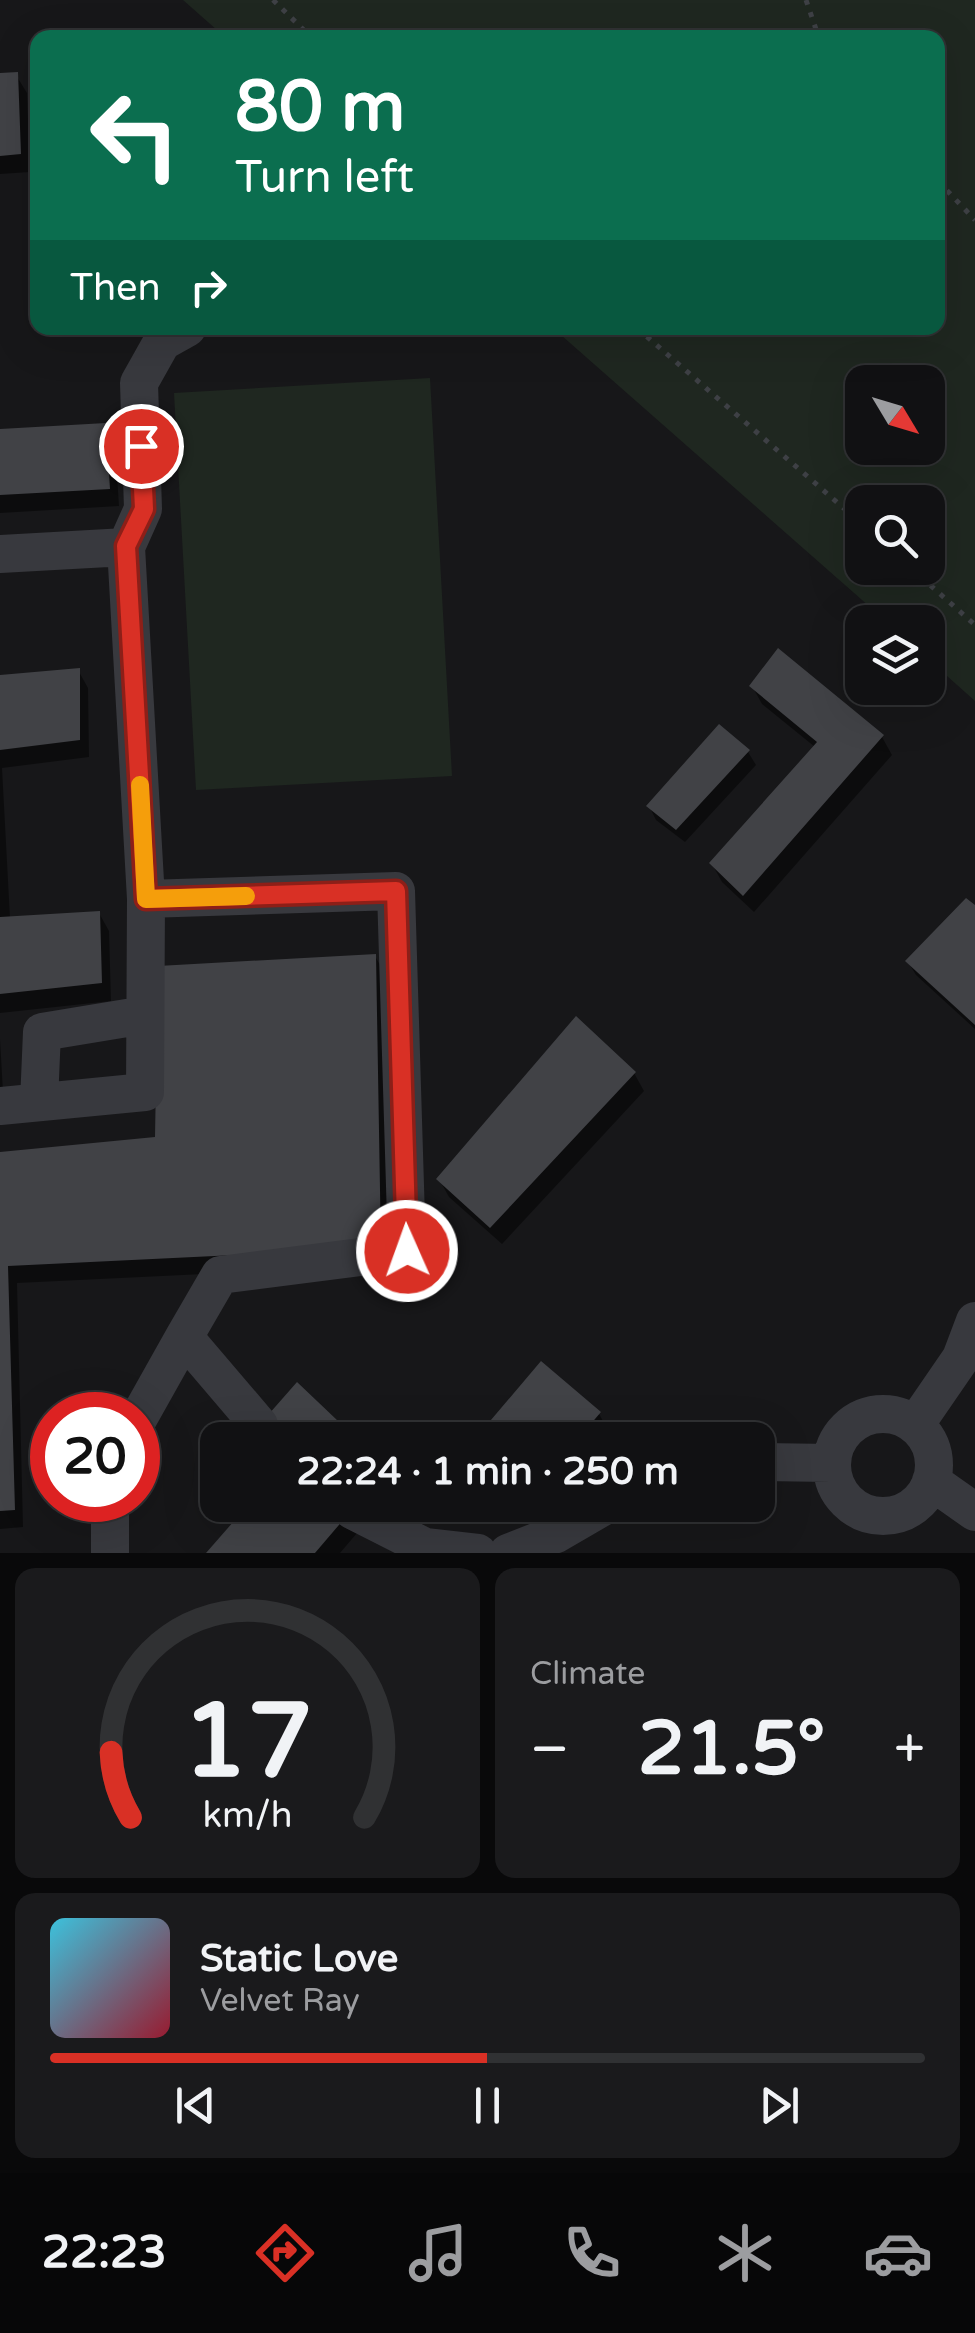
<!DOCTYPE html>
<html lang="en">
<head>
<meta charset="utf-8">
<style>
	body { margin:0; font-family:"Varela Round",sans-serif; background:#1a1a1c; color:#f1f3f6; height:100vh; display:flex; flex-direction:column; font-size:38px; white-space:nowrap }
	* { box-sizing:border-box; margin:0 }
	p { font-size:32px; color:#9c9da0 }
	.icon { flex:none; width:55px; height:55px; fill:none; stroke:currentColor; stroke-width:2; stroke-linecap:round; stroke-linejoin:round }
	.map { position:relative; height:1553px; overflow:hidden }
	.drawer { display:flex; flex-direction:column; gap:15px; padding:15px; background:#09090a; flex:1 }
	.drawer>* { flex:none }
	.guide { position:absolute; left:30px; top:30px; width:915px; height:305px; border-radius:20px; box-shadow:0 10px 40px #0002,0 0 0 2px #303133; background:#0b6e4f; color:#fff; overflow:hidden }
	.needle { width:65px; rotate:128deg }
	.tools { position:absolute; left:845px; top:365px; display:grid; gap:20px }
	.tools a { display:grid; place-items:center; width:100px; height:100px; border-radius:20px; background:#111113; box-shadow:0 10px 40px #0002,0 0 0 2px #303133; font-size:50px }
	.speed { position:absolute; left:30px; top:1392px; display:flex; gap:20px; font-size:50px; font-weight:700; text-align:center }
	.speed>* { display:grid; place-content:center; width:130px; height:130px; border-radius:50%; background:#111113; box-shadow:0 10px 40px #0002,0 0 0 2px #303133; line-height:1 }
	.speed .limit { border:15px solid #d22; background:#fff; color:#111 }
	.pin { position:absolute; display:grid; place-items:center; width:85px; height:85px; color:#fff; margin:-42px; border:5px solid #fff; border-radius:50%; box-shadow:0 2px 10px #0007 }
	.me { position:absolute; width:110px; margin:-55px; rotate:358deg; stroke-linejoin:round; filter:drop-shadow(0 0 8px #0008) }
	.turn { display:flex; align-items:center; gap:35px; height:210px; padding:0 40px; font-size:45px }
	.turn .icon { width:130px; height:130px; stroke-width:2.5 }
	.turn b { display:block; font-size:70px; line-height:85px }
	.then { display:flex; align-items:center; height:95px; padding:0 40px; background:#0003; gap:20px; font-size:38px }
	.big { font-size:75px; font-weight:700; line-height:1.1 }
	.drawer .widget { flex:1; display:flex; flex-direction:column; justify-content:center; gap:15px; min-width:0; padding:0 35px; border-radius:20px; background:#1a1a1c }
	.drawer .dial { align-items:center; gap:0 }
	.dial svg { height:260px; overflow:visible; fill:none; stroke:#303133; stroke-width:7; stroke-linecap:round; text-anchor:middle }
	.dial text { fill:#f1f3f6; stroke:none }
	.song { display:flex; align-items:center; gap:30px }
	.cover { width:120px; height:120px; border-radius:15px; background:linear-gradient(135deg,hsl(190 70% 55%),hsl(350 70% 35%)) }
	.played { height:10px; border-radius:5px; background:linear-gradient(90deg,#d93025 50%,#303133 50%) }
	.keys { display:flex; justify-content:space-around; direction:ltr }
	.heat { display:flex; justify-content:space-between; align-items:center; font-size:55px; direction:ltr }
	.drawer .tiles { flex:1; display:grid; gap:15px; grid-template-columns:1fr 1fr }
	.widget:last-child { grid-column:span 2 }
	.trip { position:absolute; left:200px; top:1422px; width:575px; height:100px; border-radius:20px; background:#111113; box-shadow:0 10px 40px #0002,0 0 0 2px #303133; font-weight:700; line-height:100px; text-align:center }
	.dock { display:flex; height:160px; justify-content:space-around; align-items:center; background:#070708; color:#9c9da0 }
	.dock .icon { width:70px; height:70px }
	.dock .on { color:#d93025 }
	.dock b { font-size:45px; color:#f1f3f6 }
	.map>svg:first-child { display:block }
	.green { fill:#1f2720; fill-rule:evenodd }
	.shadow { fill:#0007 }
	.building { fill:#414246 }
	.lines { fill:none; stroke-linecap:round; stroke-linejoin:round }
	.path { stroke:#3e4045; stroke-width:5; stroke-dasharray:5 8; stroke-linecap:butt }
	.minor { stroke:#38393e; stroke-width:38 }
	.route-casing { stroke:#8d1f18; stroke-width:25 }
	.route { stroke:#d93025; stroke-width:18 }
	.slow { stroke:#f59e0b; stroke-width:18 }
</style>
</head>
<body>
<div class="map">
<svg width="975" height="1553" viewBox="0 0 975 1553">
	<rect width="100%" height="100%" fill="#171719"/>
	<!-- green -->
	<path class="green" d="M183,0H975V701L928,659V622H887L553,328H938V38H226ZM862,382H928V448H862ZM862,502H928V568H862Z
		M430,378L452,776L196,790L174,393Z"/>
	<!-- shadow -->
	<path class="shadow" d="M16,75L27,93L30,172L0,174V76Z
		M105,426L115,444L119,506L0,513V432Z
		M779,652L882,737L892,755L754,912L722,882L712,864L815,747L762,704L752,686Z
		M78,670L88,688L89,757L2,768L10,918L99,913L109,931L111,1001L0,1013V677Z
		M748,752L756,765L685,842L656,820L649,806Z
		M975,909V1029L916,975L908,962Z
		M375,956L385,974L390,1265L17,1283L23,1527L0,1529V1155L158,1140Z
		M0,1039L4,1110H0Z
		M634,1073L644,1091L502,1244L449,1197L439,1179Z
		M541,1364L599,1414L607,1428L596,1440H478Z
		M218,1477V1499L210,1486Z
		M222,1505H381L340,1553H210L239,1519Z
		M498,1505H539L523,1523Z"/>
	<!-- building -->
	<path class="building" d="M18,72L21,154L0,156V73Z
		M106,423L110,489L0,495V429Z
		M778,648L884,735L743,896L709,863L817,742L749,686Z
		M80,668V740L0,750V675Z
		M719,724L750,750L676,830L646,806Z
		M966,898L975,905V1025L905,961Z
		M100,911L102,983L0,994V917Z
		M376,954L381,1248L8,1266L15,1510L0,1511V1152L155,1137L158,966Z
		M576,1016L636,1072L490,1228L436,1179Z
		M541,1361L601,1412L577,1440H474Z
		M297,1382L358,1440H246Z
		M231,1505H356L315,1553H206L241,1513Z"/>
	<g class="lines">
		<!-- path -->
		<path class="path" d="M273,0L312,38
			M806,0L819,38
			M938,181L975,220
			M637,328L862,524
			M911,568L975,625"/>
		<!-- minor -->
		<path class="minor" d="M187,328L162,342L139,383L143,509L126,547L146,899L396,891L407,1251L220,1275L184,1337L259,1425
			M0,554L126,547
			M39,1102L42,1032L145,1015
			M0,1106L145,1092L146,899
			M832 1465a51 51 0 1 1 102 0a51 51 0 1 1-102 0Z
			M138,1419L184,1337
			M915,1425L961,1358L975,1321
			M758,1462L831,1463
			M931,1481L975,1512
			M110,1500V1553
			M352,1510L425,1547L478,1553
			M508,1553L556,1534L606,1505"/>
	</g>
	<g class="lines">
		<!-- route casing -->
		<g class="route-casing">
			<path id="route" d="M141,446L144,509L126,546L146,899L396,891L407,1251"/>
		</g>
		<!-- route -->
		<use href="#route" class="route"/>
		<!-- slow -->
		<path class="slow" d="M140,785L146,899L246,896"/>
	</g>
</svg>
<div class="tools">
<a><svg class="needle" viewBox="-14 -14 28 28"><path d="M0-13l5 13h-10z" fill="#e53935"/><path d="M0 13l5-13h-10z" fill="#9c9da0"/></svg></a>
<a><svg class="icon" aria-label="search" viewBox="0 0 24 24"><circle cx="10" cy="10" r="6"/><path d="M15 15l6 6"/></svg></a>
<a><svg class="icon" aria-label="layers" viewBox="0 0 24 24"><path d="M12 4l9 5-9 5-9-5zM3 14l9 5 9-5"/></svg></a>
</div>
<div class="speed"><div class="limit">20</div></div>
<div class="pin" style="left:141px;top:446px;background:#d93025"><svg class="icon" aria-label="arrive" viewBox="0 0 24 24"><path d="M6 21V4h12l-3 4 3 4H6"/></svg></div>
<svg class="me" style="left:407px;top:1251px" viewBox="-20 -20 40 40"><circle r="17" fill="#d93025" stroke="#fff" stroke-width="3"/><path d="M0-11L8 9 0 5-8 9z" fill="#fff"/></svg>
<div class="trip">22:24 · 1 min · 250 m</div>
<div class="guide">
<div class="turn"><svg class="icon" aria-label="left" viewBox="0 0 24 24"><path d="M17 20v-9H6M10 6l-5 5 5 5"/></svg><div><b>80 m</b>Turn left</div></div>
<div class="then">Then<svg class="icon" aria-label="right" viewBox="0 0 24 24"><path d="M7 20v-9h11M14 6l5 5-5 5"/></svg></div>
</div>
</div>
<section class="drawer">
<div class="tiles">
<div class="widget dial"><svg viewBox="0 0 100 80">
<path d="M14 69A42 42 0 1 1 86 69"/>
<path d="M14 69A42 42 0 0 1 8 49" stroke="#d93025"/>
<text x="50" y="56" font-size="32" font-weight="700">17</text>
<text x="50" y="72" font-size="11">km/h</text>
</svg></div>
<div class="widget"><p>Climate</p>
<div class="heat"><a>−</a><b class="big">21.5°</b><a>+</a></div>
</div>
<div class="widget">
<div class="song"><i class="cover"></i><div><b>Static Love</b><p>Velvet Ray</p></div></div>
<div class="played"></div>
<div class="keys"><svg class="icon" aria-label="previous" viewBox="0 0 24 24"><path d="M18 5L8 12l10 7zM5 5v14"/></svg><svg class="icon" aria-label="pause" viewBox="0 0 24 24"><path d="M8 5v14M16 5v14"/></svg><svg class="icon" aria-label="next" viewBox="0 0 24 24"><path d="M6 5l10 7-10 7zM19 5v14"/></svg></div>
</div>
</div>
</section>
<nav class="dock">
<b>22:23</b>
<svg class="icon on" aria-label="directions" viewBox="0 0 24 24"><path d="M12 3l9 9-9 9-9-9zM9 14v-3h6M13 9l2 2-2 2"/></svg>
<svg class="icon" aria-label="music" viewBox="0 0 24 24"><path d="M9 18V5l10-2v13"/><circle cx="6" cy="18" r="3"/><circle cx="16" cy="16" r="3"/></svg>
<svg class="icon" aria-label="phone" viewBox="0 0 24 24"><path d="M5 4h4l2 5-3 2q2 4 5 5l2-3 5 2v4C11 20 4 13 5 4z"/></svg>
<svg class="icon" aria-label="climate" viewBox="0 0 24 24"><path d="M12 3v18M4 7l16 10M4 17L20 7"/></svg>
<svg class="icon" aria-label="car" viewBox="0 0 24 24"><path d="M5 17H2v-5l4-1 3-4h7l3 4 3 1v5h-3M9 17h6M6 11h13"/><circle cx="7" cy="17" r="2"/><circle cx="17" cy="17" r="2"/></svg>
</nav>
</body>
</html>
